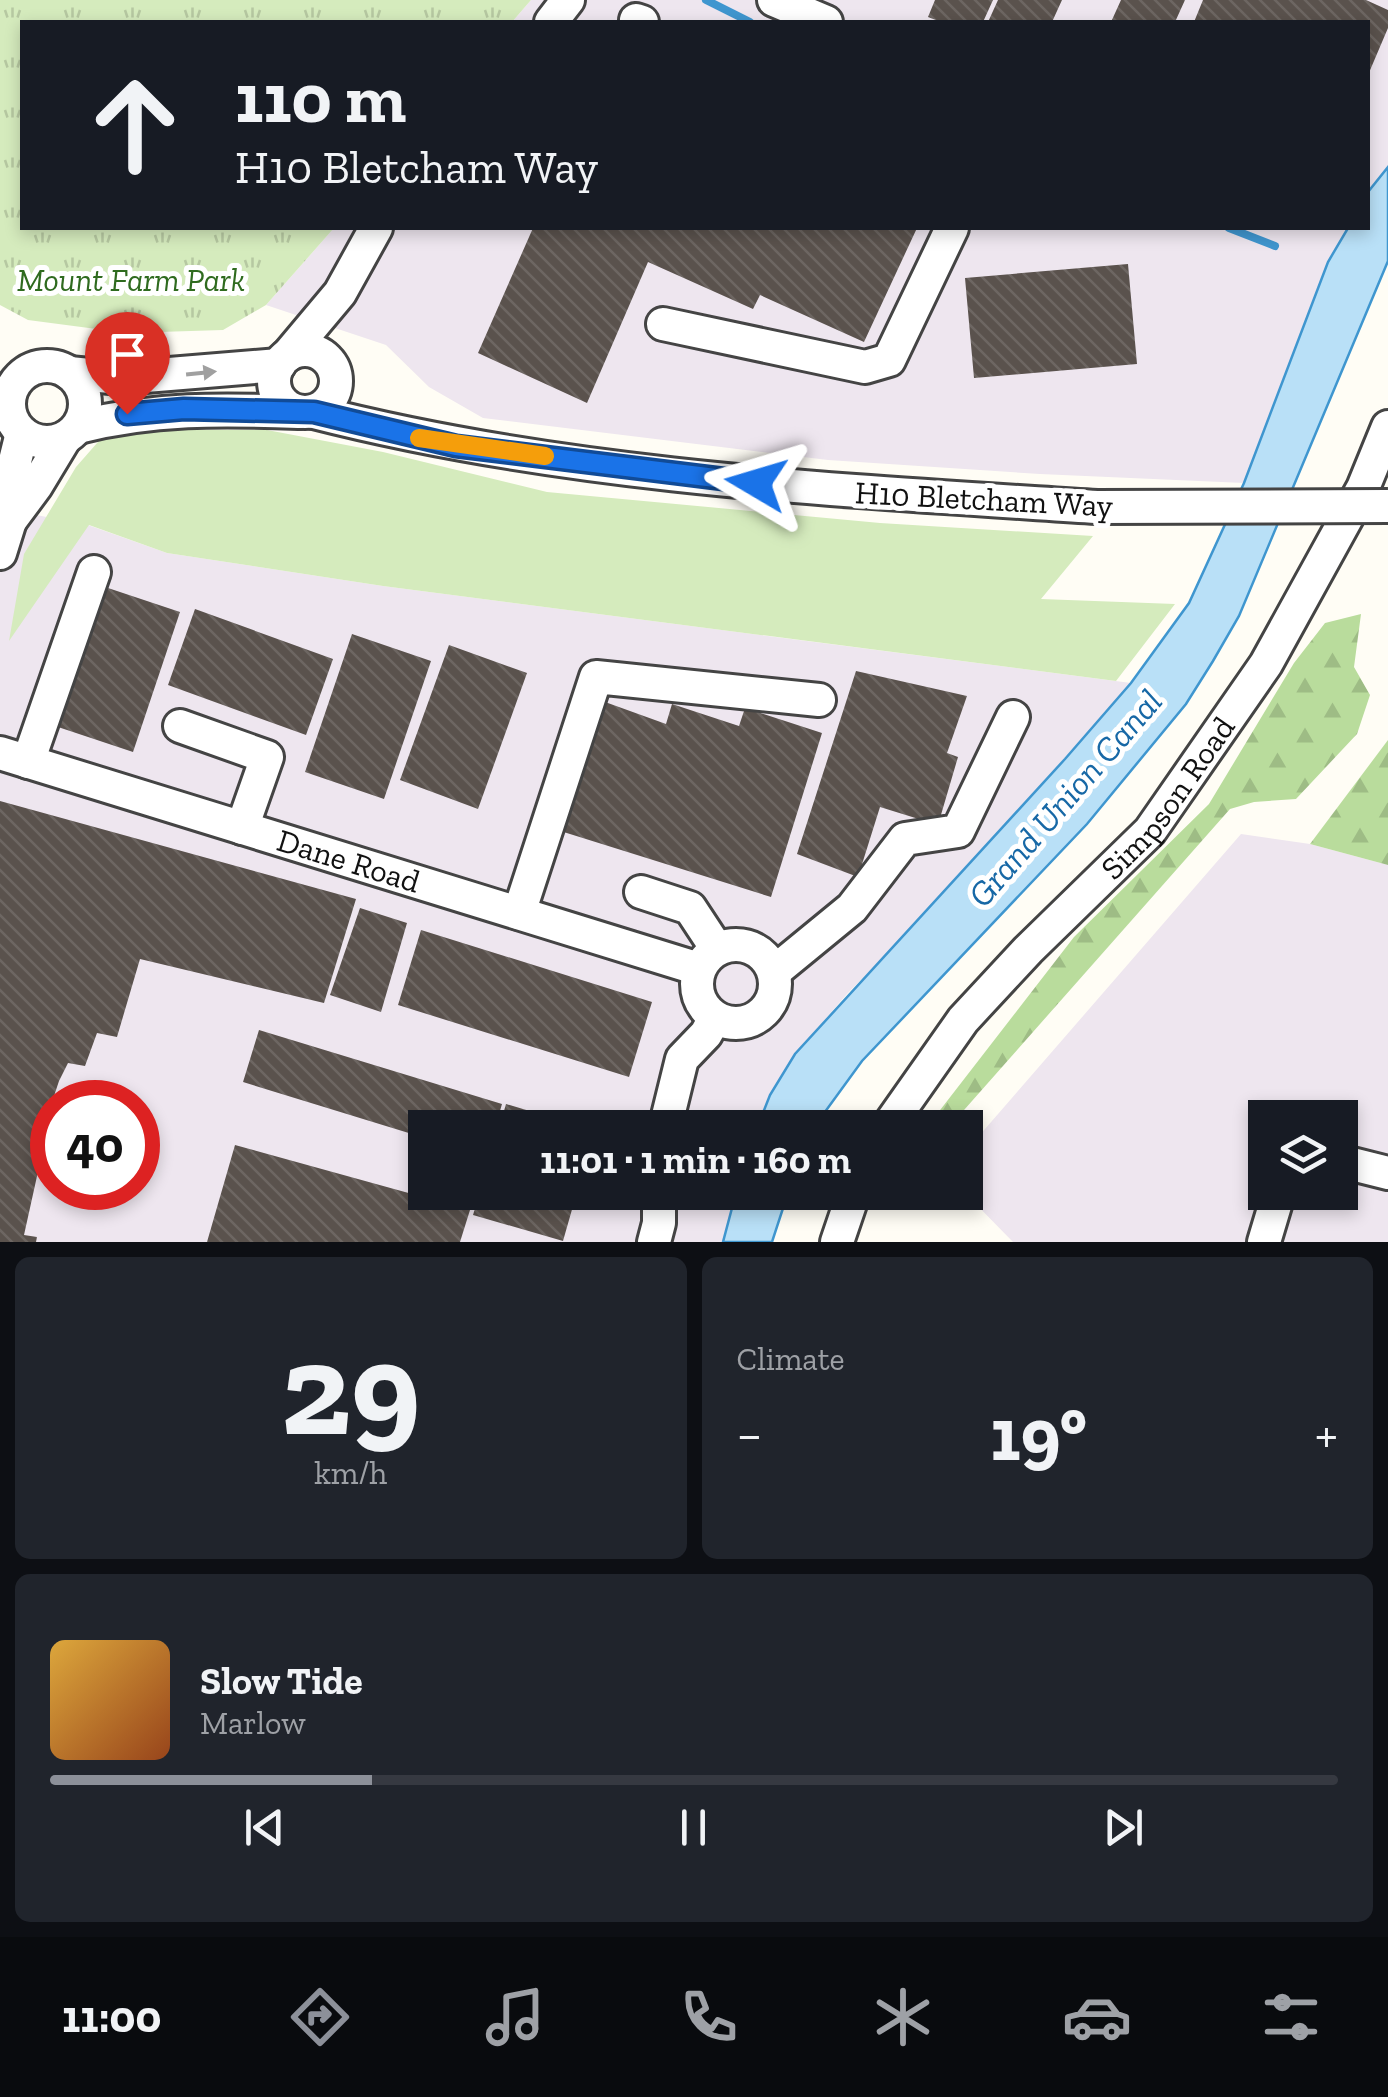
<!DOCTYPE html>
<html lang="en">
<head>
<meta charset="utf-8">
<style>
	body { margin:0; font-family:"Zilla Slab",serif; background:#20242c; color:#f1f3f6; height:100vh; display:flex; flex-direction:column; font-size:38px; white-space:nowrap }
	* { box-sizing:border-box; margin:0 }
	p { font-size:32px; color:#9ea1a6 }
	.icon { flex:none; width:55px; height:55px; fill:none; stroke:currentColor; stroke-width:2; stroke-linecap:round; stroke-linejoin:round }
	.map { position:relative; height:1242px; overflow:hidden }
	.panel { display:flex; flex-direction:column; gap:15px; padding:15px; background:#0d0f14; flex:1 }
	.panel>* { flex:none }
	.top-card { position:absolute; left:20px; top:20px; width:1350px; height:210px; border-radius:0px; box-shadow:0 5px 15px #0003; background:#171b24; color:#f1f3f6; overflow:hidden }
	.tools { position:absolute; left:1248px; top:1100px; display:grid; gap:20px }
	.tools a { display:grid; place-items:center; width:110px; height:110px; border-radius:0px; background:#171b24; box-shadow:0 5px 15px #0003; font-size:50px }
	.speed { position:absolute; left:30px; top:1080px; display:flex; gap:20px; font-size:50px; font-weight:700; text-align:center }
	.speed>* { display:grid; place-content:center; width:130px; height:130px; border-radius:50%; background:#171b24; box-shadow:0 5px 15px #0003; line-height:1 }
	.speed .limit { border:15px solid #d22; background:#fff; color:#111 }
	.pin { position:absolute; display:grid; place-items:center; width:85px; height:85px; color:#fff; margin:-102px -42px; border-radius:50% 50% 50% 0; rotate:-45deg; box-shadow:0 0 10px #0007 }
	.pin .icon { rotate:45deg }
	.me { position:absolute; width:110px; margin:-55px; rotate:277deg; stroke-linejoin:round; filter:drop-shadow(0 0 8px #0008) }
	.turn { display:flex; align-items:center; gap:35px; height:210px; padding:0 50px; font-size:45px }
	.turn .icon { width:130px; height:130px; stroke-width:2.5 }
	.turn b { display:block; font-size:70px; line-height:85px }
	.big { font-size:75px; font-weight:800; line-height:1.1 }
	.panel .card { flex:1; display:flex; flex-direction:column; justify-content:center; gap:15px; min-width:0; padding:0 35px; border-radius:15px; background:#20242c }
	.panel .dial { align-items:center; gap:0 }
	.dial b { font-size:130px; line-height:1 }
	.song { display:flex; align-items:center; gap:30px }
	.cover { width:120px; height:120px; border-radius:15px; background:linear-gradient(135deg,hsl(40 70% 55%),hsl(20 70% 35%)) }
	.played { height:10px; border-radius:5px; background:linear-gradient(90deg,#8c9099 25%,#363941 25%) }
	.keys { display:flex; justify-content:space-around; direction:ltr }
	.heat { display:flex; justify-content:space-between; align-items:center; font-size:55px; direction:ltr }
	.panel .tiles { flex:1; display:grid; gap:15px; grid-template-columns:1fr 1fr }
	.card:last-child { grid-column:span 2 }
	.trip { position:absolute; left:408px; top:1110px; width:575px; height:100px; border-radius:0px; background:#171b24; box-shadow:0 5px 15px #0003; font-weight:800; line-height:100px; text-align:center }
	.dock { display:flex; height:160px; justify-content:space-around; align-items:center; background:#090b0e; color:#9ea1a6 }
	.dock .icon { width:70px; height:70px }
	.dock .selected { color:#8c9099 }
	.dock b { font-size:45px; color:#f1f3f6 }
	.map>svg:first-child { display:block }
	.industrial { fill:#eee6ef; fill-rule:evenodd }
	.grass { fill:#d5ebbd }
	.forest { fill:url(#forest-firs) }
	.park { fill:url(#park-tufts) }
	.water { fill:#b9e0f7; stroke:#3f96cf; stroke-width:2.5 }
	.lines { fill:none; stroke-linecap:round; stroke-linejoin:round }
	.stream { stroke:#3f96cf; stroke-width:8 }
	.building { fill:url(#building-back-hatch) }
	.minor-casing { stroke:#444; stroke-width:38 }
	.minor { stroke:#fff; stroke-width:32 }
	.minor-bridge-casing { stroke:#444; stroke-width:38; stroke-linecap:butt }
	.minor-bridge { stroke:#fff; stroke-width:32 }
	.oneway { fill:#a0a0a0 }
	.route-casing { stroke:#114b97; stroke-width:25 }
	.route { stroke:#1a73e8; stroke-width:18 }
	.slow { stroke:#f59e0b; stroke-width:18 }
	.labels { text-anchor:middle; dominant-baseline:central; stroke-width:10; stroke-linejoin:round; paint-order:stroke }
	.park-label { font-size:32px; font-style:italic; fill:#2f6b1f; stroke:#fff }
	.street-label { font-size:32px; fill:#111; stroke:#fff }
	.water-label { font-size:35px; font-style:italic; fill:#1768a6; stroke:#fff }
</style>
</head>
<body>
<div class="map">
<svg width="1388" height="1242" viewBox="0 0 1388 1242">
	<defs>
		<pattern id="forest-firs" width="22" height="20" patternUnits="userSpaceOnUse" patternTransform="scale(2.5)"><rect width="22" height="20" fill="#b9dc9c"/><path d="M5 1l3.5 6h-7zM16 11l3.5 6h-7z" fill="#9ebc85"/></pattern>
		<pattern id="park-tufts" width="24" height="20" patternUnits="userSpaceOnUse" patternTransform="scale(2.5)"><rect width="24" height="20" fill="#d5ebbd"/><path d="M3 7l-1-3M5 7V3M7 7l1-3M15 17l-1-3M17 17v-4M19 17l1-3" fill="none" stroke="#b6c8a1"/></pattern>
		<pattern id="building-back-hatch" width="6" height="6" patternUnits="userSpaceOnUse" patternTransform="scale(2.5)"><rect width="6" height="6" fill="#5a524d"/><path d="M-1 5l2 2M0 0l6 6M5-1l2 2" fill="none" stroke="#6d6662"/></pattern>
	</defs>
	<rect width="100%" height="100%" fill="#fffdf5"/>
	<!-- industrial -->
	<path class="industrial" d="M531,0H1388V167L1368,192V22H512Z
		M334,228H1348L1328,262L1244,483L1040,474L828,460L483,418L429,387L386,345L266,305Z
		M0,508L88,525L167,553L383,586L1131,683L937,902L847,994L795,1054L770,1095L757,1127L425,1128V1192L736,1193L723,1242H0ZM52,1102H138V1188H52Z
		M1241,834L1310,844L1388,865V1242H1013L965,1193V1152ZM1265,1118H1340V1192H1265Z"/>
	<!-- grass -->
	<path class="grass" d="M169,430H267L383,452L547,492L880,523L1093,536L1041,599L1175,604L1116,681L383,586L167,553L89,525L9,641L24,554L76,467L105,434Z"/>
	<!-- forest -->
	<path class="forest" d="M1361,614L1354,667L1370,695L1357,734L1296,799L1254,802L1230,809L949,1127H927L1074,937L1209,804L1294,663L1325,623Z
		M1388,740V865L1310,844Z"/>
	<!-- park -->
	<path class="park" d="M0,0H531L512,22H22V228H334L266,305L223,330L127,333L28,320L0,305Z"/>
	<!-- water -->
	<path class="water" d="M1388,167V261L1239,616L1213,661L1186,704L1087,824L862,1061L814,1127L757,1128L770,1095L795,1054L1065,759L1131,683L1189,603L1244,483L1328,262L1348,228H1368V192Z
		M736,1193H788L772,1242H723Z"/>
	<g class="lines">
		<!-- stream -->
		<path class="stream" d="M706,0L750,22
			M1229,228L1275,246"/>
	</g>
	<!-- building -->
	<path class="building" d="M935,0H993L983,22H941L928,17Z
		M998,0H1062L1052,22H988Z
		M1121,0H1185L1175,22H1111Z
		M1203,0H1366L1388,10V28L1368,75V22H1194Z
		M533,228H917L864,342L760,295L753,309L648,262L587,403L478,353Z
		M1128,264L1137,364L974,378L965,278Z
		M102,586L180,612L133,752L55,726Z
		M195,609L333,659L306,735L168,685Z
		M352,634L431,661L384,799L305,772Z
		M449,645L527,673L478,809L400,780Z
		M856,671L967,696L947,753L958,757L938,825L880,807L858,877L797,854Z
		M594,698L666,724L672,704L739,726L745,708L822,733L771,897L554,829Z
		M0,801L356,899L324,1003L140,959L117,1037L97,1033L85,1066L68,1063L59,1081L52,1102V1143L45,1140L24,1235L37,1237L36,1242H0Z
		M360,908L407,923L381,1012L330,995Z
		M421,930L652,1002L629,1077L398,1005Z
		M259,1030L502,1104L495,1128H425V1138L243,1082Z
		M506,1104L583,1127L582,1128H499Z
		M235,1145L470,1210L460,1242H207Z
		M480,1192H577L563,1241L473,1215Z"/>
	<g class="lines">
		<!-- minor casing -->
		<g class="minor-casing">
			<g id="minor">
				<path d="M774,0L826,22"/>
				<path d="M636,20L642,22"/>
				<path d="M551,22L568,0"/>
				<path d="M663,324L865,367L889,360L952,228"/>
				<circle cx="305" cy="381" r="31"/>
				<path d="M288,355L340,293L376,228"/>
				<circle cx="47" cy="404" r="38"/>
				<path d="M69,373L121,378L279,365"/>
				<path d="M314,412C568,477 835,490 1097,507"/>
				<path d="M78,427C152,408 222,409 299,412"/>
				<path d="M22,433L13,469L10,521L36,486L65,438"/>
				<path d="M0,553L10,521"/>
				<path d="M180,726L267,757L242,828"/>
				<path id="s1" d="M0,753L699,969"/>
				<path d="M28,762L94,572"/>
				<path d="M641,892L690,908L717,949"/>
				<path d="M519,913L596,677L819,700"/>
				<circle cx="736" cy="984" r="39"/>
				<path d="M774,972L852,908L905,839L958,831L1013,717"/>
				<path d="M665,1128L682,1059L706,1034L715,1018"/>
				<path id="s2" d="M887,1128L963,1020L1028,950L1150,831L1266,664L1363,488L1388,427"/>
				<path d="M1340,1161L1388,1173"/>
				<path d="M654,1242L659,1223V1192"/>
				<path d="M837,1242L854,1192"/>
				<path d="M1264,1242L1279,1192"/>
			</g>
		</g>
		<!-- minor -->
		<use href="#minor" class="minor"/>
		<!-- minor-bridge casing -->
		<g class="minor-bridge-casing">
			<path id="minor-bridge" d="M1097,507L1388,506"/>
		</g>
		<!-- minor-bridge -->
		<use href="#minor-bridge" class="minor-bridge"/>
	</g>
	<!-- one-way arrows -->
	<defs><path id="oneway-solid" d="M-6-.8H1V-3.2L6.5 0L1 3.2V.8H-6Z" transform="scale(2.5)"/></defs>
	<use class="oneway" href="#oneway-solid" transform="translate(201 373) rotate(-6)"/>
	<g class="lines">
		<!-- route casing -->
		<g class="route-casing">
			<path id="route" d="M127,414L184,409L314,412L456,446L756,483"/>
		</g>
		<!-- route -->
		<use href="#route" class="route"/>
		<!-- slow -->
		<path class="slow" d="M419,438L545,456"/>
	</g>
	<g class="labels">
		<!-- park labels -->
		<g class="park-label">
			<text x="131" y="280">Mount Farm Park</text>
		</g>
		<!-- street labels -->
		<g class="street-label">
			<text transform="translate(984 499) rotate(3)">H10 Bletcham Way</text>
			<text stroke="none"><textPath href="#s2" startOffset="435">Simpson Road</textPath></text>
			<text stroke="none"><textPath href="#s1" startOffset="365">Dane Road</textPath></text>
		</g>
		<!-- water labels -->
		<g class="water-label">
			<text transform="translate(1065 798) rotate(-49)">Grand Union Canal</text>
		</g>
	</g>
</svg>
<div class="tools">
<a><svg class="icon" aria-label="layers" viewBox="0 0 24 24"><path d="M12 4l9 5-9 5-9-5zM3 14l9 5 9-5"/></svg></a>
</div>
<div class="speed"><div class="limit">40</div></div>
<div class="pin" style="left:127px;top:414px;background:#d93025"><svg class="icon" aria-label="arrive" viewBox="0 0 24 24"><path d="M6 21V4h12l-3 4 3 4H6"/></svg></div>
<svg class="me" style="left:756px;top:483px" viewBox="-20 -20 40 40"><path d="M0-17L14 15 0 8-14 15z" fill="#1a73e8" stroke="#fff" stroke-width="4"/></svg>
<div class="trip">11:01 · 1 min · 160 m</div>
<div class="top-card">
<div class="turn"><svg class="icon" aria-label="ahead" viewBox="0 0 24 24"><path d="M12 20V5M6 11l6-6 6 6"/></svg><div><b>110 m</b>H10 Bletcham Way</div></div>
</div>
</div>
<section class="panel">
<div class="tiles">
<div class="card dial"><b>29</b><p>km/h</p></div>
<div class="card"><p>Climate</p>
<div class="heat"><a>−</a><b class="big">19°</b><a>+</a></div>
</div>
<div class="card">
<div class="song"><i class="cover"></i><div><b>Slow Tide</b><p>Marlow</p></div></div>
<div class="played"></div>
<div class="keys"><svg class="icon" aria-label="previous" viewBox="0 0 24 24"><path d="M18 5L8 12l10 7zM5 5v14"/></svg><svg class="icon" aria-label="pause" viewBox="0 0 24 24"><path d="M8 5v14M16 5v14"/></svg><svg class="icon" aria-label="next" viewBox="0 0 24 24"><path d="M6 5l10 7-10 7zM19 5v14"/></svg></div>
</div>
</div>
</section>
<nav class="dock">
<b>11:00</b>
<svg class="icon selected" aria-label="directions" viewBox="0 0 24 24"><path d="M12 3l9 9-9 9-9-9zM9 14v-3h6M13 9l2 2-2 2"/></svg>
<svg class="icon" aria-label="music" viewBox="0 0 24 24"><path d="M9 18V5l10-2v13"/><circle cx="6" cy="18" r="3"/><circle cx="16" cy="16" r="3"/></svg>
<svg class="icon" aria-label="phone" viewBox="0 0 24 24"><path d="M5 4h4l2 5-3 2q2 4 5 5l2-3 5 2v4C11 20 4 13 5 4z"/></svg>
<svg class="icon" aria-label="climate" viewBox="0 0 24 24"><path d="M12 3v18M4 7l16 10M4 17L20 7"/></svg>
<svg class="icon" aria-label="car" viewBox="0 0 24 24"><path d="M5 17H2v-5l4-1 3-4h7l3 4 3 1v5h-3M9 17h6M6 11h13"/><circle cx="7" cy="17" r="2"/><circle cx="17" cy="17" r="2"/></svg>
<svg class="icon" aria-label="filters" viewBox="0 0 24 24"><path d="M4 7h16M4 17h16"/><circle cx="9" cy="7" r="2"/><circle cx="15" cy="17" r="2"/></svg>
</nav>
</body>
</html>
